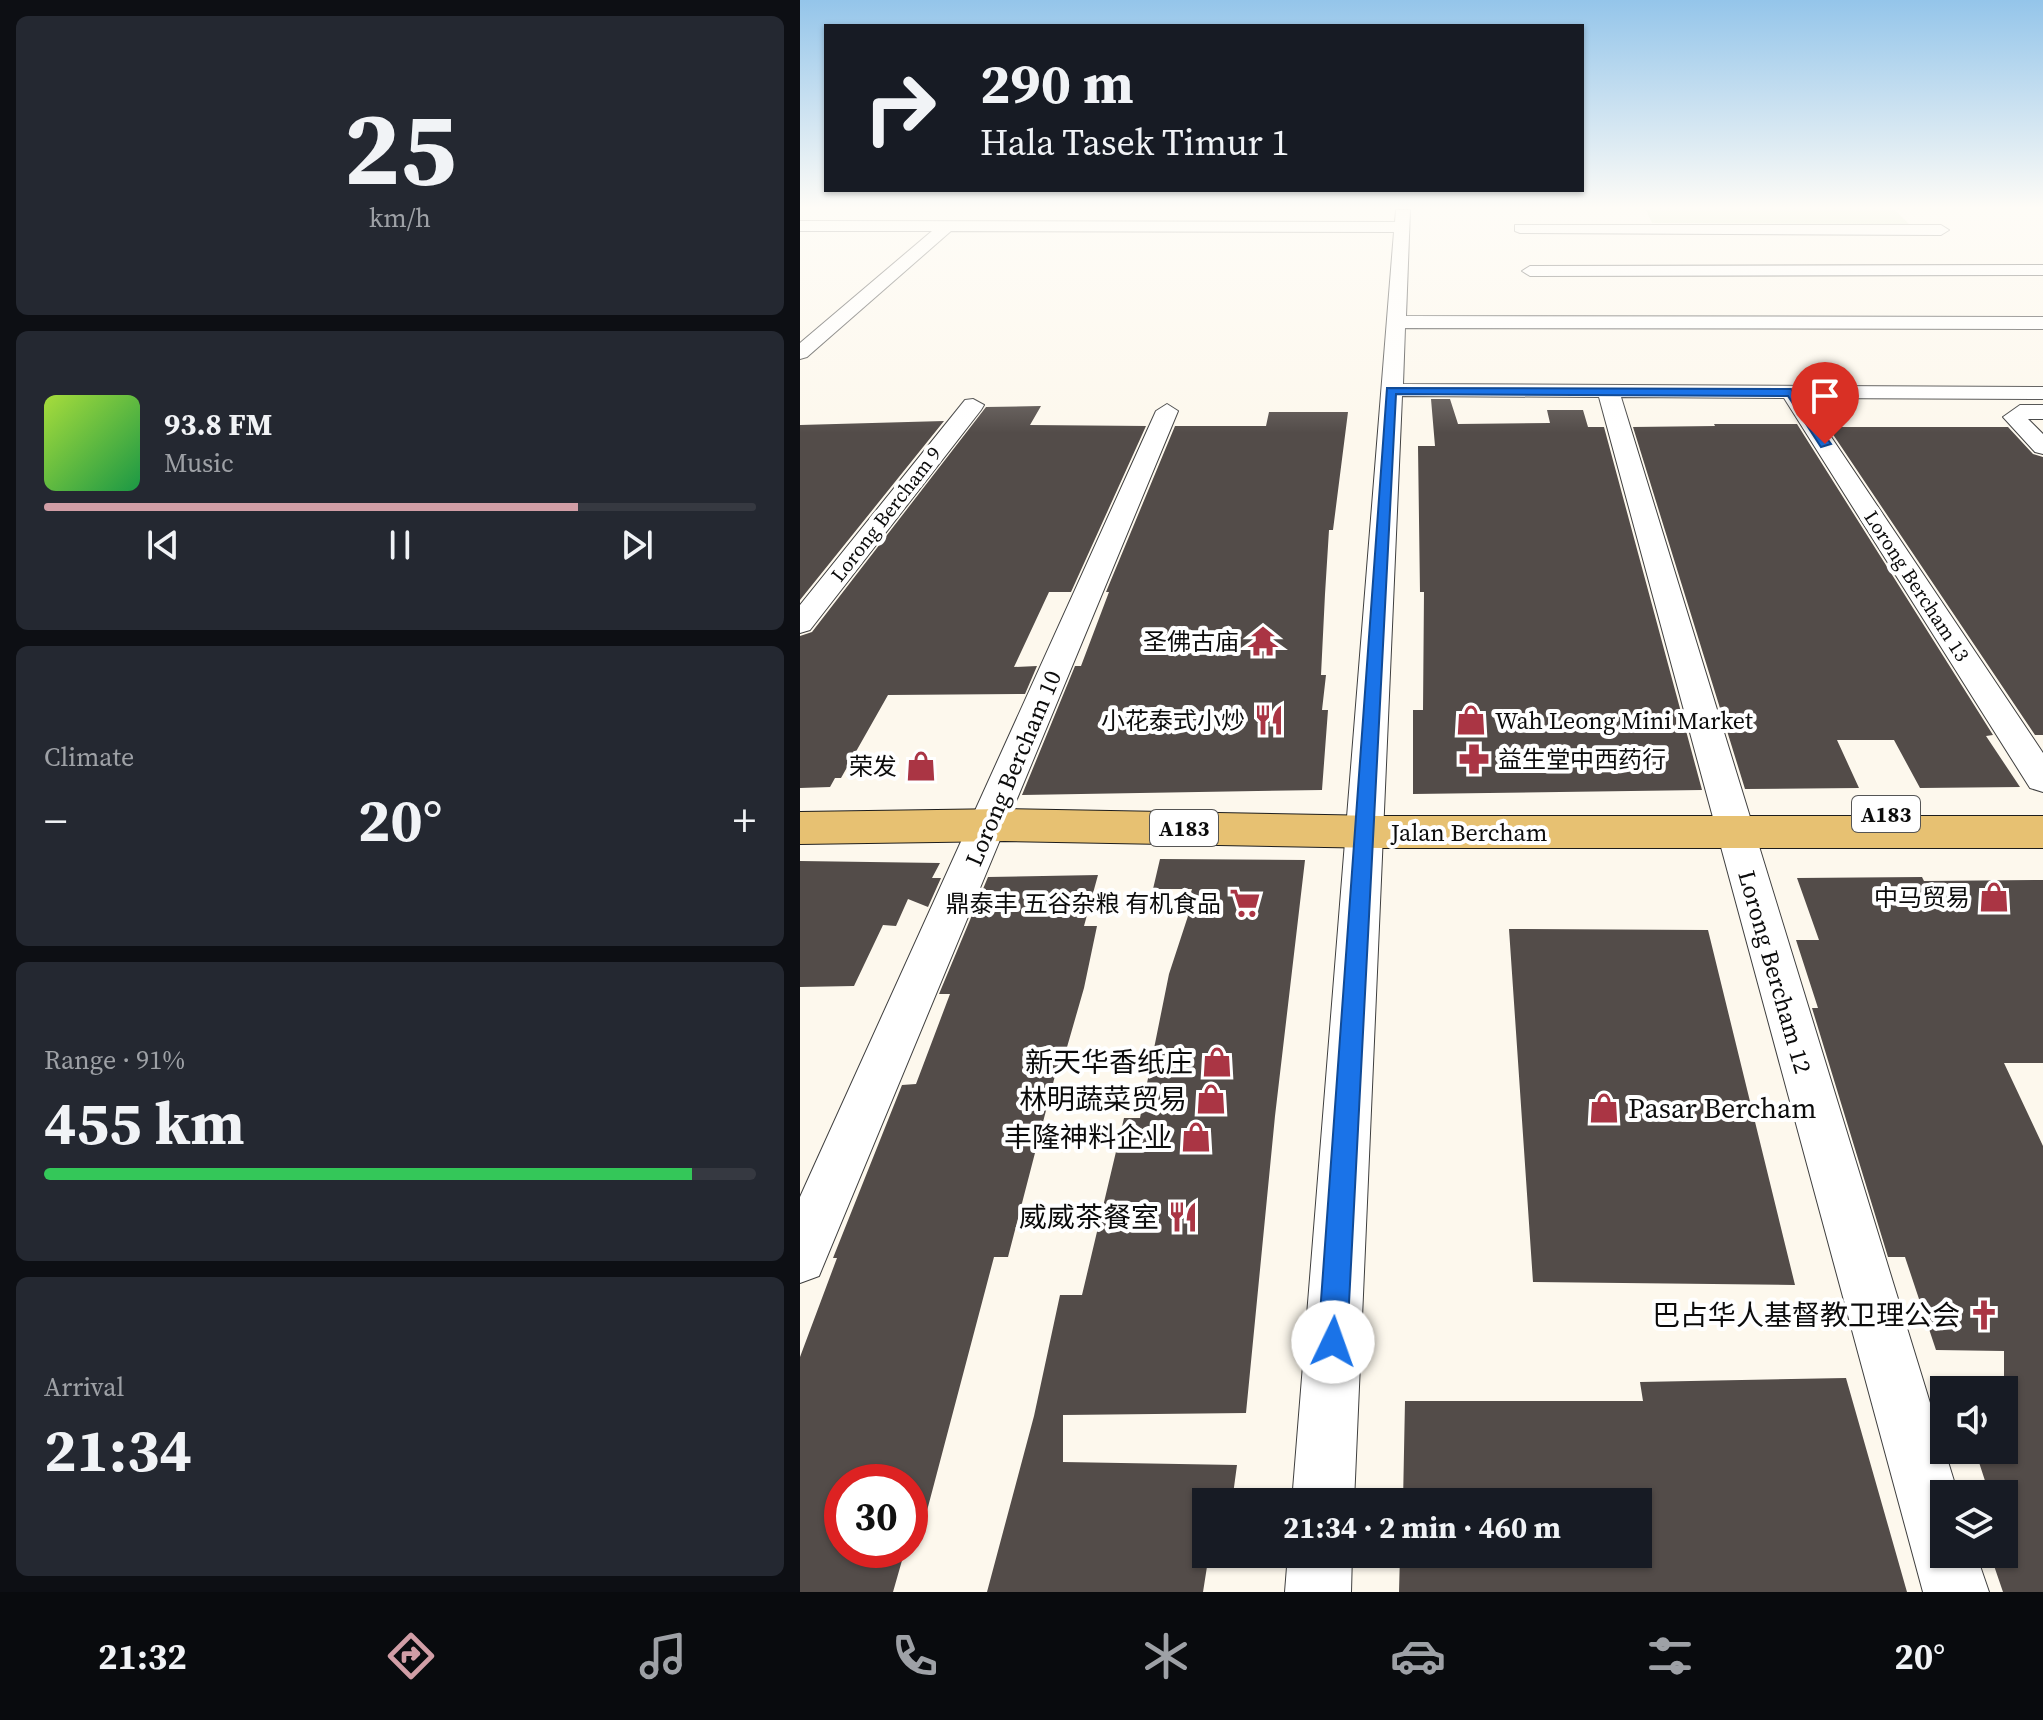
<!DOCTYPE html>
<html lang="en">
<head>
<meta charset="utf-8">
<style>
	body { margin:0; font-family:"Source Serif 4","Noto Sans SC",serif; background:#242831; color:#f1f3f6; height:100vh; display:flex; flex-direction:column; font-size:30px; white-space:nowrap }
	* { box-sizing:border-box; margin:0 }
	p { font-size:26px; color:#9ea1a6 }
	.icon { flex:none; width:44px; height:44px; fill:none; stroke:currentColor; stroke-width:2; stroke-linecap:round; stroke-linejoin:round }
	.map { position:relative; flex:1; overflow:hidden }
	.drawer { display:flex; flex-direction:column; gap:16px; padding:16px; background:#0d0f14; width:800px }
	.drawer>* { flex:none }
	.top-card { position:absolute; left:24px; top:24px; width:760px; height:168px; border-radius:0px; box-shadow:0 2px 6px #0004; background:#171b24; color:#f1f3f6; overflow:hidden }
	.fabs { position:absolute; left:1130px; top:1376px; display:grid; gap:16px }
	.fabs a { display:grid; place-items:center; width:88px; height:88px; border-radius:0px; background:#171b24; box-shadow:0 2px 6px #0004; font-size:40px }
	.speed { position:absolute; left:24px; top:1464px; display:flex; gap:16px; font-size:40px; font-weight:700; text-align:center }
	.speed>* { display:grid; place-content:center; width:104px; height:104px; border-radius:50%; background:#171b24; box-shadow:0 2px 6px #0004; line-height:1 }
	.speed .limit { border:12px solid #d22; background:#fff; color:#111 }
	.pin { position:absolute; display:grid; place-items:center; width:68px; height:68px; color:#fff; margin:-82px -34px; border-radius:50% 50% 50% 0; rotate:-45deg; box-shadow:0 0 8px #0007 }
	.pin .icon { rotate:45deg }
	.me { position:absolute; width:88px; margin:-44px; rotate:3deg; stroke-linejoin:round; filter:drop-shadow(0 0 6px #0008) }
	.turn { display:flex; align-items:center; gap:28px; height:168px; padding:0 24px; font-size:36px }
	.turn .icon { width:104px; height:104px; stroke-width:2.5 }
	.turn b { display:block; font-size:56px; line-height:68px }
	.big { font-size:60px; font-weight:700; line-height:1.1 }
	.drawer .widget { flex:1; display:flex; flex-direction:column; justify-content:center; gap:12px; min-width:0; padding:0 28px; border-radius:12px; background:#242831 }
	.drawer .dial { align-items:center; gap:0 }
	.dial b { font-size:104px; line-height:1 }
	.song { display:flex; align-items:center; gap:24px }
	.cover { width:96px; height:96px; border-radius:12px; background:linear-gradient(135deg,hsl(80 70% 55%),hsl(140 70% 35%)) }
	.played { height:8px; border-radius:4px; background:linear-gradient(90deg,#d19ea6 75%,#363941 75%) }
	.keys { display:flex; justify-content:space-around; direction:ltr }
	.heat { display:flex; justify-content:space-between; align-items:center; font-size:44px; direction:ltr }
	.charge { height:12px; border-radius:6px; background:linear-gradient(90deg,#34c759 91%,#363941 0) }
	.trip { position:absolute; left:392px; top:1488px; width:460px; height:80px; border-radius:0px; background:#171b24; box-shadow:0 2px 6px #0004; font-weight:700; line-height:80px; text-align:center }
	.tabs { display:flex; height:128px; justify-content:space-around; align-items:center; background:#090b0e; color:#9ea1a6 }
	.tabs .icon { width:56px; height:56px }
	.tabs .selected { color:#d19ea6 }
	.tabs b { font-size:36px; color:#f1f3f6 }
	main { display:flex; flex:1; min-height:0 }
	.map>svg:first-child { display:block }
	.green { fill:#d3e3bb }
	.building { fill:#534c49 }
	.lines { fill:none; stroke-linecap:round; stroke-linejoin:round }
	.minor-casing { stroke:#3f3f3f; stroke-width:2 }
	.major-casing { stroke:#1d1d1d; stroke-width:2 }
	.minor { fill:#fff; fill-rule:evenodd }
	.major { fill:#e7c172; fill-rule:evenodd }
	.route { fill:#1a73e8; stroke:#114b97; stroke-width:2 }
	.labels { text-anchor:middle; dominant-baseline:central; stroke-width:8; stroke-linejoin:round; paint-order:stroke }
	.far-street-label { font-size:20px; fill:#0c0c0c; stroke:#fff }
	.shield { fill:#fff; stroke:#555; stroke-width:2 }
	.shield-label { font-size:22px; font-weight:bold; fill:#0c0c0c }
	.poi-label { font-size:24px; fill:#0c0c0c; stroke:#fff; text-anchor:end }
	.street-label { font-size:24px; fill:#0c0c0c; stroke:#fff }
	.near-poi-label { font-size:28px; fill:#0c0c0c; stroke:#fff; text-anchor:end }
</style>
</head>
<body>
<main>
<section class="drawer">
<div class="widget dial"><b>25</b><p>km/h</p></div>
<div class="widget">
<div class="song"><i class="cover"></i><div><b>93.8 FM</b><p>Music</p></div></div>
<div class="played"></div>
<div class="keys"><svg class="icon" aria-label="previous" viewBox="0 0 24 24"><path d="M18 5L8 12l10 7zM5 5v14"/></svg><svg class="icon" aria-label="pause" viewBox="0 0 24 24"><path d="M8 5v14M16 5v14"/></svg><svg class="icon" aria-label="next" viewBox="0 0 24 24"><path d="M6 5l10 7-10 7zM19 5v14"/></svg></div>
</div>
<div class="widget"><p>Climate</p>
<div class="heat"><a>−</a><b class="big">20°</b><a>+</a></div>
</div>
<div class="widget"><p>Range · 91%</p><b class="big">455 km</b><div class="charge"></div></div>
<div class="widget"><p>Arrival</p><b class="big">21:34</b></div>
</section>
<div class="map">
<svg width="1243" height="1592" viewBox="0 0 1243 1592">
	<rect width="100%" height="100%" fill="#fdf8ed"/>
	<!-- green -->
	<path class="green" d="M846,210H1095L1109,224L852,223Z"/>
	<!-- building -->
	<path class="building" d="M631,399H650L658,424L750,423L747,410H783L788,427H804L902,790L613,794V710H623L624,592H620L618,446H635Z
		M241,406L230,425L346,426L271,592H249L214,667L237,666L225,694L88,695L41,778H35L30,787L0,788V636L12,632L186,407Z
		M469,412H548L533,530H529L525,594L521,675H526L522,710H528L522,790L222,795L275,666H281L309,592H306L375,426H466Z
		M144,421L0,600V425Z
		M914,424H997L1193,735L1186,736L1220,787L1120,788L1094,740H1037L1059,788L945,789L833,427L915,426Z
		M1028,427H1208L1233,454L1243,457V735H1235Z
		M360,859L505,860L475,1116L446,1413L263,1415V1462L437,1465L432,1502H406V1554H409L403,1592H187L234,1416L260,1295H282L324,1118H340L369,974L388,916H384L392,889H353Z
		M0,861L140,863L132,878H141L128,907L108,899L96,926L83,925L54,986L0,987Z
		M298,875L284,926H297L284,988L261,1068H257L208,1257H194L119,1541L110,1540V1482H42V1550H105L93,1592H0V1357L37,1258H33L102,1085L116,1084L150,994H139L188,877Z
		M1122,877L1124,881L1243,880V1063H1204L1243,1146V1592H1203L1190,1554H1204V1490H1188L1175,1450H1204V1351L1136,1350L1105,1257H1088L1012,1008H1018L996,940H1019L997,878Z
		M709,929L908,930L995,1285L733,1282Z
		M1046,1378L1107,1592H599L600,1554H838V1502H603L605,1401H843L840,1382Z"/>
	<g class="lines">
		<!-- minor casing -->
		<g class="minor-casing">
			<path id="minor" d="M596,210H610L606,316L1243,317V329L605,328L603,384L1243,387V399L1005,398L1243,753V792L1230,788L984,398L821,397L1158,1494H1144V1554H1176L1189,1592H1123L799,397L602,396L554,1502H492L594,232L151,231L7,357L0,359V343L132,231H0V221L595,222Z
				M715,225H1141L1149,230L1141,235L720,233L715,231Z
				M1243,265V275L730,276L722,271L730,266Z
				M173,399L184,405L181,410L10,630L0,633V605L165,400Z
				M367,404L378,411L19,1276L0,1283V1197L356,411Z
				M1220,405H1243V419H1228L1243,434V454L1235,452L1203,417Z
				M488,1554H552L551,1592H485Z"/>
		</g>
		<!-- major casing -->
		<g class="major-casing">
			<path id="major" d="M205,809L580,816H1243V848H580L205,841L0,844V812Z"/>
		</g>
		<!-- minor -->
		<use href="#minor" class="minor"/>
		<!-- major -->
		<use href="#major" class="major"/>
	</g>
	<!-- sky -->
	<linearGradient id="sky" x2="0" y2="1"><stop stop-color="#94c5ea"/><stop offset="0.48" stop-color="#fefcf7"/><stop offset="1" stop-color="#fefcf7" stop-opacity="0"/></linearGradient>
	<rect width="1243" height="433" fill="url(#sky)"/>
	<!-- route -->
	<path class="route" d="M587,388L991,389L1031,444L1021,447L988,396L596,394L547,1342L543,1352L533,1357L523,1352L518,1342Z"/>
	<!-- icons -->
	<defs>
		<g id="temple-bare" transform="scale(2.4)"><path d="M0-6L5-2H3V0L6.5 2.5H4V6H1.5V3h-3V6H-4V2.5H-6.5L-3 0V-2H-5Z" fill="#aa3544" stroke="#fff" stroke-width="2.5" paint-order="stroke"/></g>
		<g id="restaurant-bare" transform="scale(2.4)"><path d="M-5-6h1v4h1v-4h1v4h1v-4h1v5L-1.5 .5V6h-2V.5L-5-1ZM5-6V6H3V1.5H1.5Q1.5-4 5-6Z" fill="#aa3544" stroke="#fff" stroke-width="2.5" paint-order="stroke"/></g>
		<g id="shop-bare" transform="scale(2.4)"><path d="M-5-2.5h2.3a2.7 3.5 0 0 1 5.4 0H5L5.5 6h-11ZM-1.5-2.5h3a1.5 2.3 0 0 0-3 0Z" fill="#aa3544" stroke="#fff" stroke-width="2.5" paint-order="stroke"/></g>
		<g id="pharmacy-bare" transform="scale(2.4)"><path d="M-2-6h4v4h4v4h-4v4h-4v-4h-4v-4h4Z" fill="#aa3544" stroke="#fff" stroke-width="2.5" paint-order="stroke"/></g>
		<g id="supermarket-bare" transform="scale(2.4)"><path d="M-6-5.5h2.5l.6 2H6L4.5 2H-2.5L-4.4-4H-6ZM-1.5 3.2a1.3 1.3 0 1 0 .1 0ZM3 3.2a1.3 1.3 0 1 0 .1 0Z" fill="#aa3544" stroke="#fff" stroke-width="2.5" paint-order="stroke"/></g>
		<g id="church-bare" transform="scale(2.4)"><path d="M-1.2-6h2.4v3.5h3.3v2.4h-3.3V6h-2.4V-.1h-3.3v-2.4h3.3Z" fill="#aa3544" stroke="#fff" stroke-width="2.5" paint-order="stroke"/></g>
	</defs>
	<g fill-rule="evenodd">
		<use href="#temple-bare" x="463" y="641"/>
		<use href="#restaurant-bare" x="469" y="720"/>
		<use href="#shop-bare" x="671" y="720"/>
		<use href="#pharmacy-bare" x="674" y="759"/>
		<use href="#shop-bare" x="121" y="766"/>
		<use href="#shop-bare" x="1194" y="897"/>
		<use href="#supermarket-bare" x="445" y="903"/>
		<use href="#shop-bare" x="417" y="1062"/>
		<use href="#shop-bare" x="411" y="1099"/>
		<use href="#shop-bare" x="804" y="1108"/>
		<use href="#shop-bare" x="396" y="1137"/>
		<use href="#restaurant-bare" x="383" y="1217"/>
		<use href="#church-bare" x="1184" y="1315"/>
	</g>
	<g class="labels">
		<!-- far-street labels -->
		<g class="far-street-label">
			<text transform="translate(86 514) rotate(-52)">Lorong Bercham 9</text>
			<text transform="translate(1117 586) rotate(57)">Lorong Bercham 13</text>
		</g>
		<!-- shield labels -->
		<g class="shield">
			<rect x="1052" y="796" width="68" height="36" rx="6"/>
			<rect x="350" y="810" width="68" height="36" rx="6"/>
		</g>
		<g class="shield-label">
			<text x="1086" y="814">A183</text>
			<text x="384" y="828">A183</text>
		</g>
		<!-- poi labels -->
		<g class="poi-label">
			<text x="439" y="641">圣佛古庙</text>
			<text x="445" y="720">小花泰式小炒</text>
			<text x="695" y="720" text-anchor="start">Wah Leong Mini Market</text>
			<text x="698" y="759" text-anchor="start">益生堂中西药行</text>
			<text x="97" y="766">荣发</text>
			<text x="1170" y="897">中马贸易</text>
			<text x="421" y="903">鼎泰丰 五谷杂粮 有机食品</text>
		</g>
		<!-- street labels -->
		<g class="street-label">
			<text transform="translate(213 768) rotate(-67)">Lorong Bercham 10</text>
			<text x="669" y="832">Jalan Bercham</text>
			<text transform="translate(975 972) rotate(74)">Lorong Bercham 12</text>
		</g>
		<!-- near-poi labels -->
		<g class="near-poi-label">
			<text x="393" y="1062">新天华香纸庄</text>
			<text x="387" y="1099">林明蔬菜贸易</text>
			<text x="828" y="1108" text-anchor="start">Pasar Bercham</text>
			<text x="372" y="1137">丰隆神料企业</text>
			<text x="359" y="1217">威威茶餐室</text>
			<text x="1160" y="1315">巴占华人基督教卫理公会</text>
		</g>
	</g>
</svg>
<div class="fabs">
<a><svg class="icon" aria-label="sound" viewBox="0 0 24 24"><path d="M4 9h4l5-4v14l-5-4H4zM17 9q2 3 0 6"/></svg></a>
<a><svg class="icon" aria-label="layers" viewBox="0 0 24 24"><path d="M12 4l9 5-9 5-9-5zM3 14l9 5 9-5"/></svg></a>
</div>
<div class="speed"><div class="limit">30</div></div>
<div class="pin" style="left:1025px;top:444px;background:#d93025"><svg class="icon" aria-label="arrive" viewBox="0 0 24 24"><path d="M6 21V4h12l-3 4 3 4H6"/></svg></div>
<svg class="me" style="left:533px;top:1342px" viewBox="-20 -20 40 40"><circle r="19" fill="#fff"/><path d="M0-13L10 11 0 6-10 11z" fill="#1a73e8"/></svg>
<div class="trip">21:34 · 2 min · 460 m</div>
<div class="top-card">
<div class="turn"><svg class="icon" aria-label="right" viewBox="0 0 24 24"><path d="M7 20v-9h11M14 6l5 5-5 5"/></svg><div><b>290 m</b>Hala Tasek Timur 1</div></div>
</div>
</div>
</main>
<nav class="tabs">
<b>21:32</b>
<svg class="icon selected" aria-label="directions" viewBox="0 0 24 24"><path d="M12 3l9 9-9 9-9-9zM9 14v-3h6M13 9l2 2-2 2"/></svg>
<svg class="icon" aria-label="music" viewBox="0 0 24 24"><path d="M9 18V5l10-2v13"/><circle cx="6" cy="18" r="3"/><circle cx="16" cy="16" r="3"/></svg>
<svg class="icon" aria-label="phone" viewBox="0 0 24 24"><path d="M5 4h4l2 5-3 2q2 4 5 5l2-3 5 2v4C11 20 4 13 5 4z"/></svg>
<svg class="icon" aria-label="climate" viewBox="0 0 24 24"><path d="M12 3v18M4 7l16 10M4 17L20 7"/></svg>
<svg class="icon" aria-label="car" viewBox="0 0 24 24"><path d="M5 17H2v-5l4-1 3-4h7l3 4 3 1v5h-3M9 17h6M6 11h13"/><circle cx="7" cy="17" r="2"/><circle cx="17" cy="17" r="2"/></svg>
<svg class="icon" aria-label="filters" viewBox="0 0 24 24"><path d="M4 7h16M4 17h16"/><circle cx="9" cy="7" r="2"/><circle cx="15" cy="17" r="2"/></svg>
<b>20°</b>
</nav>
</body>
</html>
